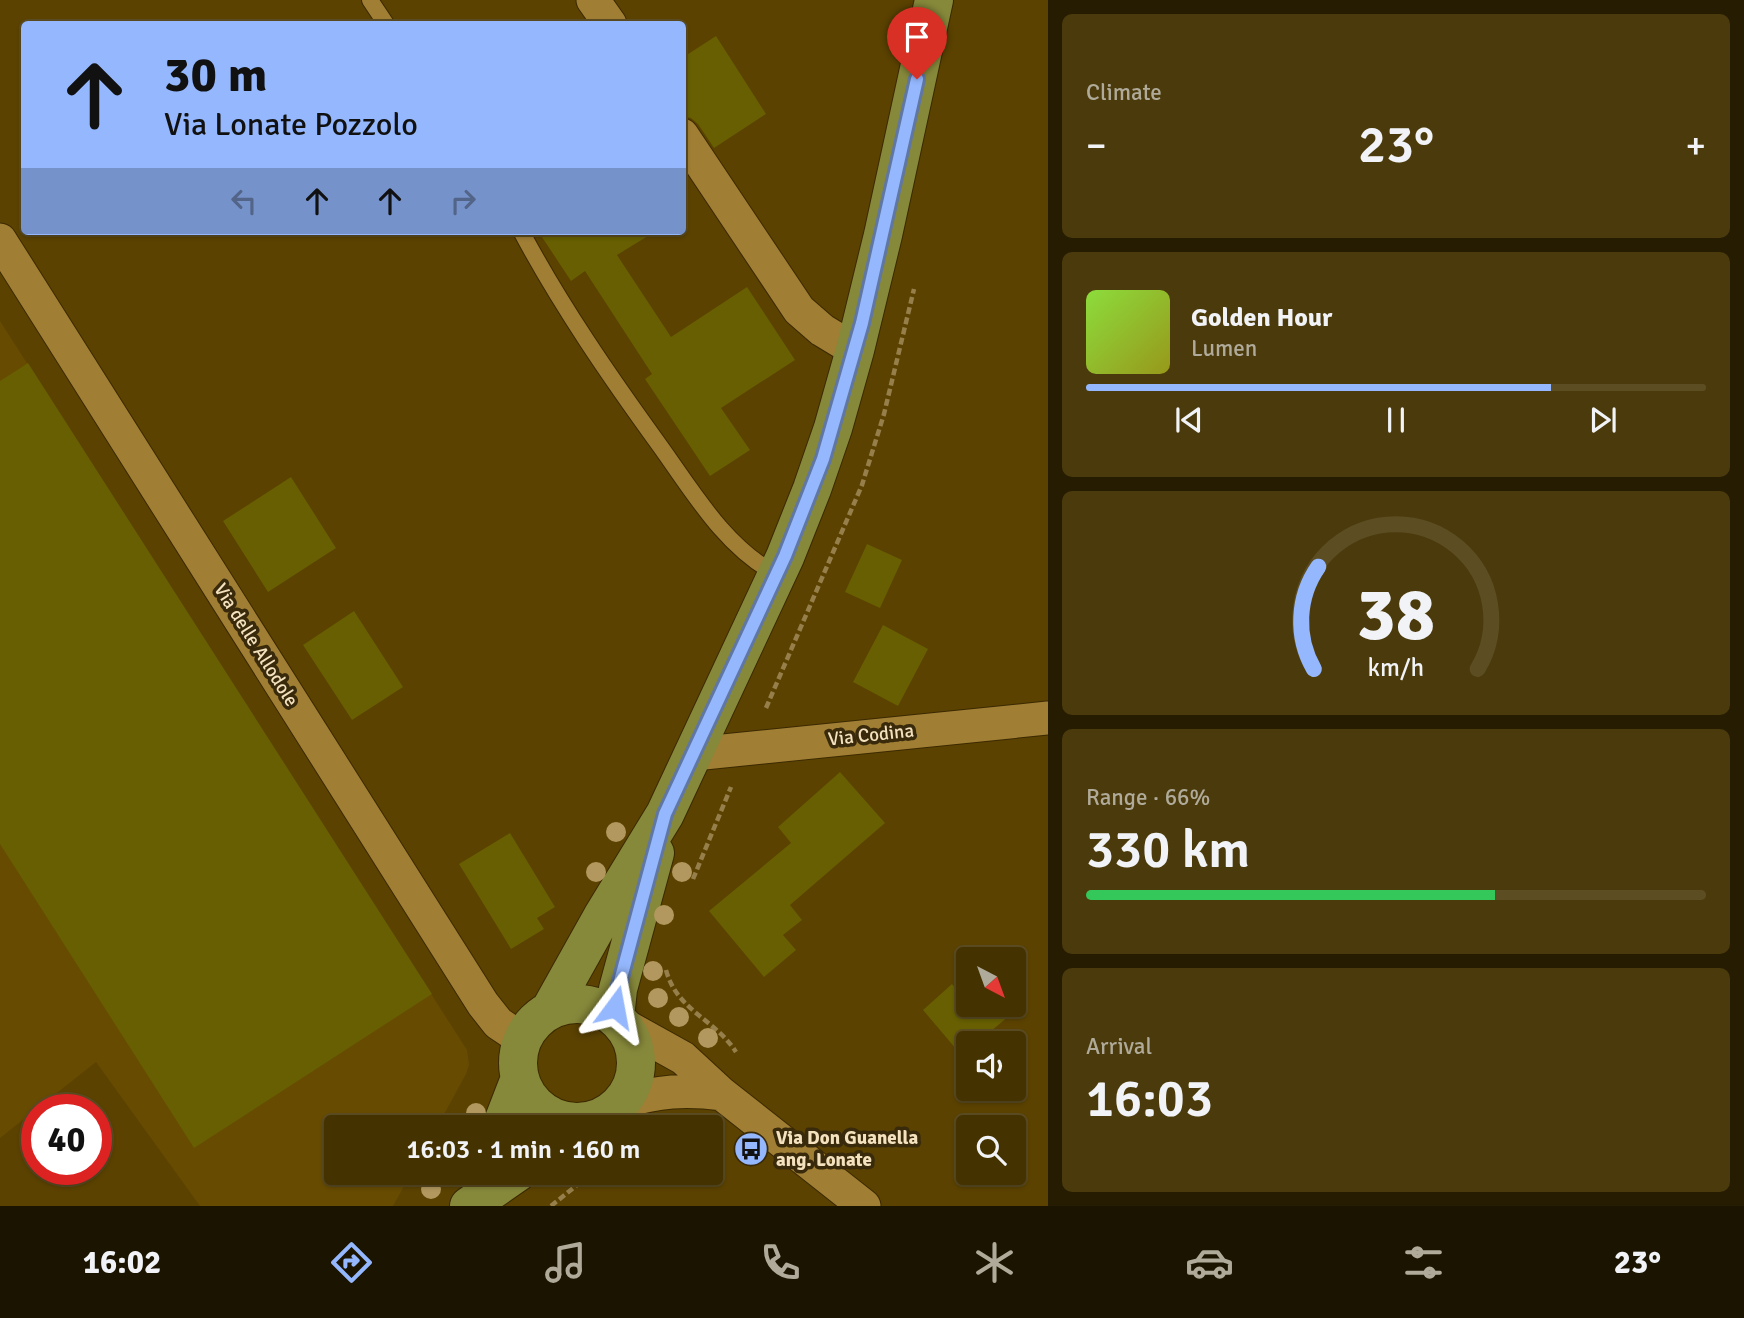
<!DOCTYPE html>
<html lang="en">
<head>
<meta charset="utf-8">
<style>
	body { margin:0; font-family:Signika,sans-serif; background:#4b3a0b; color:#f1f3f6; height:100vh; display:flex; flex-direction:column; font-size:26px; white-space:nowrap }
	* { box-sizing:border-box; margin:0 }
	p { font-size:23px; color:#afaa99 }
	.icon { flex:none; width:38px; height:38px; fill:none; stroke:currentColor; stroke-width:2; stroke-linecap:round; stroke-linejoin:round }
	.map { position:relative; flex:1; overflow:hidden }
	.drawer { display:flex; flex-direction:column; gap:14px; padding:14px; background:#251c01; width:696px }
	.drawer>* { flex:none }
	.top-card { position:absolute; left:21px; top:21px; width:665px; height:214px; border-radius:7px; box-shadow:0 2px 5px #0004,0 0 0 2px #5c4d23; background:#94b7fd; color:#111; overflow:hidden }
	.needle { width:46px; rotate:139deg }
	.fabs { position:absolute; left:956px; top:947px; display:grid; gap:14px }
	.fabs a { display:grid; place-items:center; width:70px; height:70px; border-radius:7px; background:#443201; box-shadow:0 2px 5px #0004,0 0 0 2px #5c4d23; font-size:35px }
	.speed { position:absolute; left:21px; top:1094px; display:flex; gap:14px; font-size:35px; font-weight:700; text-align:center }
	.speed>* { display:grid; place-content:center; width:91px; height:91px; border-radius:50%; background:#443201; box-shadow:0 2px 5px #0004,0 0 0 2px #5c4d23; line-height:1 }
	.speed .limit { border:10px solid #d22; background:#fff; color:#111 }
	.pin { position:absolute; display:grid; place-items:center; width:60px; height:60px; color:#fff; margin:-72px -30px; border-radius:50% 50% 50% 0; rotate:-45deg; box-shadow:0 0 7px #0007 }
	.pin .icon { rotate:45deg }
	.me { position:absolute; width:77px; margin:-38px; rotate:13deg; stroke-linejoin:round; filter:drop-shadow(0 0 5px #0008) }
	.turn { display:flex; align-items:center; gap:24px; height:147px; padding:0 28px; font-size:32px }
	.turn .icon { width:91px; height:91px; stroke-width:2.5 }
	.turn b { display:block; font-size:49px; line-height:60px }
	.lanes { display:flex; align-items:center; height:66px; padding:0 28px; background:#0003; justify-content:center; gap:35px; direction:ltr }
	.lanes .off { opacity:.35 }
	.big { font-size:52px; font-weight:600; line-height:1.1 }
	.drawer .card { flex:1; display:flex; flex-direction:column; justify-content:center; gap:10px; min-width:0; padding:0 24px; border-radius:10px; background:#4b3a0b }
	.drawer .dial { align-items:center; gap:0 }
	.dial svg { height:182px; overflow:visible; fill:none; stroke:#5c4d23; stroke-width:7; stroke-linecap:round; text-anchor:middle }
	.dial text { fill:#f1f3f6; stroke:none }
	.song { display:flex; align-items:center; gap:21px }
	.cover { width:84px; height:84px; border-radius:10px; background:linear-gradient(135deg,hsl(90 70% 55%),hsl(60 70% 35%)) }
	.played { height:7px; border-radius:4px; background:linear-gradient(90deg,#94b7fd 75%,#5c4d23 75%) }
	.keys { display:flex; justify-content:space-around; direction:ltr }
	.heat { display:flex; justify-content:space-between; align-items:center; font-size:38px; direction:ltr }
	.charge { height:10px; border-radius:5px; background:linear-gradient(90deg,#34c759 66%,#5c4d23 0) }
	.trip { position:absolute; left:324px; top:1115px; width:399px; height:70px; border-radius:7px; background:#443201; box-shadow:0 2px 5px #0004,0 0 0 2px #5c4d23; font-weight:600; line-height:70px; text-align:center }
	.dock { display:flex; height:112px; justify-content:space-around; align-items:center; background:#1b1400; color:#afaa99 }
	.dock .icon { width:49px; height:49px }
	.dock .on { color:#94b7fd }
	.dock b { font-size:32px; color:#f1f3f6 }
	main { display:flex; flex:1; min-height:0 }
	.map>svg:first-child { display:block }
	.built { fill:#674b00 }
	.building { fill:#675f01 }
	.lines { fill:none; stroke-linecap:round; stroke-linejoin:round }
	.lane-casing { stroke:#3b2900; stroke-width:18 }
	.street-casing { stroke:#3b2900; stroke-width:35 }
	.secondary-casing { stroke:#3b2900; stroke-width:40 }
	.path { stroke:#967f4a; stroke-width:4.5; stroke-dasharray:7 3.5; stroke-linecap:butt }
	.lane { stroke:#a07e34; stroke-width:16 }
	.street { stroke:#a07e34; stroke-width:33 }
	.secondary { stroke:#86883a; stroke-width:38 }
	.tree { fill:#b2985e }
	.route-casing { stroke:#6077a4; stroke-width:18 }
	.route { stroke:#94b7fd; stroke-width:12 }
	.labels { text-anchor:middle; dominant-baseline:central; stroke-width:7; stroke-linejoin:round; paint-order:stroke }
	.street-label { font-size:19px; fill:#f4e1be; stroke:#392a0b }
	.poi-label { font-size:19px; font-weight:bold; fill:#f4e1be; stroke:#392a0b; text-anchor:start }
</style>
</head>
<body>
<main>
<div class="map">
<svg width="1048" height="1206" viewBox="0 0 1048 1206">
	<rect width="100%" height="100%" fill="#5b4201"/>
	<!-- built -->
	<path class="built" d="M0,321L467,1050L469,1065L466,1074L437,1127H336V1172L411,1173L393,1206H200L96,1062L0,1138Z"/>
	<!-- building -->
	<path class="building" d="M716,36L766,114L714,148L698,124L691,118L682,116V58Z
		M538,231H656L617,255L671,337L747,287L795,360L721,408L750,450L710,476L645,379L652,374L585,271L571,281Z
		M28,363L432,994L194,1148L0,844V381Z
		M291,477L336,548L268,592L223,521Z
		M867,544L902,560L880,608L845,592Z
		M354,611L403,687L352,720L303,645Z
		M883,625L928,649L898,706L853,682Z
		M840,772L885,823L790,905L802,920L783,935L796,950L764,977L709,911L791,843L778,827Z
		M510,833L555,907L537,918L544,929L511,949L459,864Z
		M952,984L968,1004H1023L977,1043H968V1051L962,1056L923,1010Z"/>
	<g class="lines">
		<!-- lane casing -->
		<g class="lane-casing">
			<path id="lane" d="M370,0L386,24
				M521,231C561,306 610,377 660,446C693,492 725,547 776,574"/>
		</g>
		<!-- street casing -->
		<g class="street-casing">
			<path id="street" d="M593,0L610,24
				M682,135L799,310L822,330L855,350
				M0,240L483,1004L498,1023L523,1040
				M694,754L1048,718
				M622,1024L683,1058L722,1094L864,1206
				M622,1102C658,1091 686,1089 722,1094"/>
		</g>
		<!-- secondary casing -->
		<g class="secondary-casing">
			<path id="secondary" d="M518 1063a59 59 0 1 1 118 0a59 59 0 1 1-118 0Z
				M550,1010L602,917L665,814L785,557L812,489L833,428L855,350L883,235L934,0
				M615,1018L618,989L655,853
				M501,1127L520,1078
				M469,1206L518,1172"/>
		</g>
		<!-- path -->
		<path class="path" d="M766,708L862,485L884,414L914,289
			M693,879L731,787
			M666,970C677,1011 715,1019 736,1052
			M551,1206L593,1172"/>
		<!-- lane -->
		<use href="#lane" class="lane"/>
		<!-- street -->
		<use href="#street" class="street"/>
		<!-- secondary -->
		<use href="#secondary" class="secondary"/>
	</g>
	<!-- trees -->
	<g class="tree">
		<circle cx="616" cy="832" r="10"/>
		<circle cx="596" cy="872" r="10"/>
		<circle cx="682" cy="872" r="10"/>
		<circle cx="664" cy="915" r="10"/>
		<circle cx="653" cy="971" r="10"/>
		<circle cx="658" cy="998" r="10"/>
		<circle cx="679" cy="1017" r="10"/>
		<circle cx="708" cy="1038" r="10"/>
		<circle cx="476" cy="1113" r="10"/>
		<circle cx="431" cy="1189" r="10"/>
	</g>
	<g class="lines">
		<!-- route casing -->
		<g class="route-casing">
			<path id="route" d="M615,1007L618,989L665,814L785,556L823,459L862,323L917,79"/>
		</g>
		<!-- route -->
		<use href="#route" class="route"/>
	</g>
	<!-- icons -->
	<defs>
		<g id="bus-disc" transform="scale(1.75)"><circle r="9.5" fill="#94b7fd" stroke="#392a0b"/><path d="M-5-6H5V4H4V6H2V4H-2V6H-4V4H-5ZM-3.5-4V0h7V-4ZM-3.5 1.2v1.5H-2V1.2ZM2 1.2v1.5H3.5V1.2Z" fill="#111"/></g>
	</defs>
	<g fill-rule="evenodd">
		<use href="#bus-disc" x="751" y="1149"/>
	</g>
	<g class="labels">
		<!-- street labels -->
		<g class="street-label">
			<text transform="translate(256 645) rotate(58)">Via delle Allodole</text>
			<text transform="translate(871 735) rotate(-6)">Via Codina</text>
		</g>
		<!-- poi labels -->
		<g class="poi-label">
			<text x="776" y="1138">Via Don Guanella<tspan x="776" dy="22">ang. Lonate</tspan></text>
		</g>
	</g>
</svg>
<div class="fabs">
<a><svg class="needle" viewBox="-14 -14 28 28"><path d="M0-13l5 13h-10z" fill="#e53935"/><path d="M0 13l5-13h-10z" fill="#afaa99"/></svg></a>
<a><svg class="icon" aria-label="sound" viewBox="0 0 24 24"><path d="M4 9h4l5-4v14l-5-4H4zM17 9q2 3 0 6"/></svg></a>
<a><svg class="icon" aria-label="search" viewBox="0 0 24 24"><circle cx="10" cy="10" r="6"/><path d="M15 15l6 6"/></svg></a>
</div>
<div class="speed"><div class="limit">40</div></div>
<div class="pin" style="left:917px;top:79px;background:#d93025"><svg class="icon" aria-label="arrive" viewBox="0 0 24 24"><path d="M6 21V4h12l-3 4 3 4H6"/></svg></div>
<svg class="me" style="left:615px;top:1007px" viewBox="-20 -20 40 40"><path d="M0-17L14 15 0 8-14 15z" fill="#94b7fd" stroke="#fff" stroke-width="4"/></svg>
<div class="trip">16:03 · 1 min · 160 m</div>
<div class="top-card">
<div class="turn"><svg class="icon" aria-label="ahead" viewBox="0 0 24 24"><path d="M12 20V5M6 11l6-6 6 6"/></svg><div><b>30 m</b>Via Lonate Pozzolo</div></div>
<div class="lanes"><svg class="icon off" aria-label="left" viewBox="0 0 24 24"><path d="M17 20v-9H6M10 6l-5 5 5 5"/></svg><svg class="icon" aria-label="ahead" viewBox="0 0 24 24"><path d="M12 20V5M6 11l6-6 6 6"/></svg><svg class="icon" aria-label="ahead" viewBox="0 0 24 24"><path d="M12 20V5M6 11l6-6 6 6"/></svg><svg class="icon off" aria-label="right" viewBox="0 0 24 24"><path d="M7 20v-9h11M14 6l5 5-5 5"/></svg></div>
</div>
</div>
<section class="drawer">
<div class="card"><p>Climate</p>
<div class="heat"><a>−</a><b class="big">23°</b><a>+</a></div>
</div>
<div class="card">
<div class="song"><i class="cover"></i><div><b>Golden Hour</b><p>Lumen</p></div></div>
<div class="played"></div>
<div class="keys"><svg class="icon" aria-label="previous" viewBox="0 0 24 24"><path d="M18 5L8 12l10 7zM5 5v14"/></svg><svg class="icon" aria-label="pause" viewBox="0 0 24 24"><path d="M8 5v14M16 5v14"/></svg><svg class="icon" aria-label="next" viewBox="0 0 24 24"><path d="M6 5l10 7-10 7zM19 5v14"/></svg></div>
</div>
<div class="card dial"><svg viewBox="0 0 100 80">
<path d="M14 69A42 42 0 1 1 86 69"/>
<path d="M14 69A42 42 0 0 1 16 24" stroke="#94b7fd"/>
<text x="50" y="56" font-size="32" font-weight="700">38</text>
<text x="50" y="72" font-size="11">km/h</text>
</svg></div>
<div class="card"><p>Range · 66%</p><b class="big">330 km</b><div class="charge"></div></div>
<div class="card"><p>Arrival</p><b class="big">16:03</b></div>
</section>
</main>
<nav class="dock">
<b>16:02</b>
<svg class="icon on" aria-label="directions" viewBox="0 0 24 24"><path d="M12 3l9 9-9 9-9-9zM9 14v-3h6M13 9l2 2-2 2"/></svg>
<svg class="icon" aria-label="music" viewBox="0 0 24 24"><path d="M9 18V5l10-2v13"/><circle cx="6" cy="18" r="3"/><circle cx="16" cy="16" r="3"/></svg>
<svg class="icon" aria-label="phone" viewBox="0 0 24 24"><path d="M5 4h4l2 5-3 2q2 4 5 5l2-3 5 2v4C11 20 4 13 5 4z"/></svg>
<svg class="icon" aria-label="climate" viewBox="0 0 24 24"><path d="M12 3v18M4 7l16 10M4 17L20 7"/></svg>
<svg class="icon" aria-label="car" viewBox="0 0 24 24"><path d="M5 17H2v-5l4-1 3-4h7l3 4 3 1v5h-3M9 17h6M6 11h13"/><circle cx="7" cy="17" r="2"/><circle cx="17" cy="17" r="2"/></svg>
<svg class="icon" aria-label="filters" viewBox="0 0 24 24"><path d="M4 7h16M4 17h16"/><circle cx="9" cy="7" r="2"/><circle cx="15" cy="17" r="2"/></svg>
<b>23°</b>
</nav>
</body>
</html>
